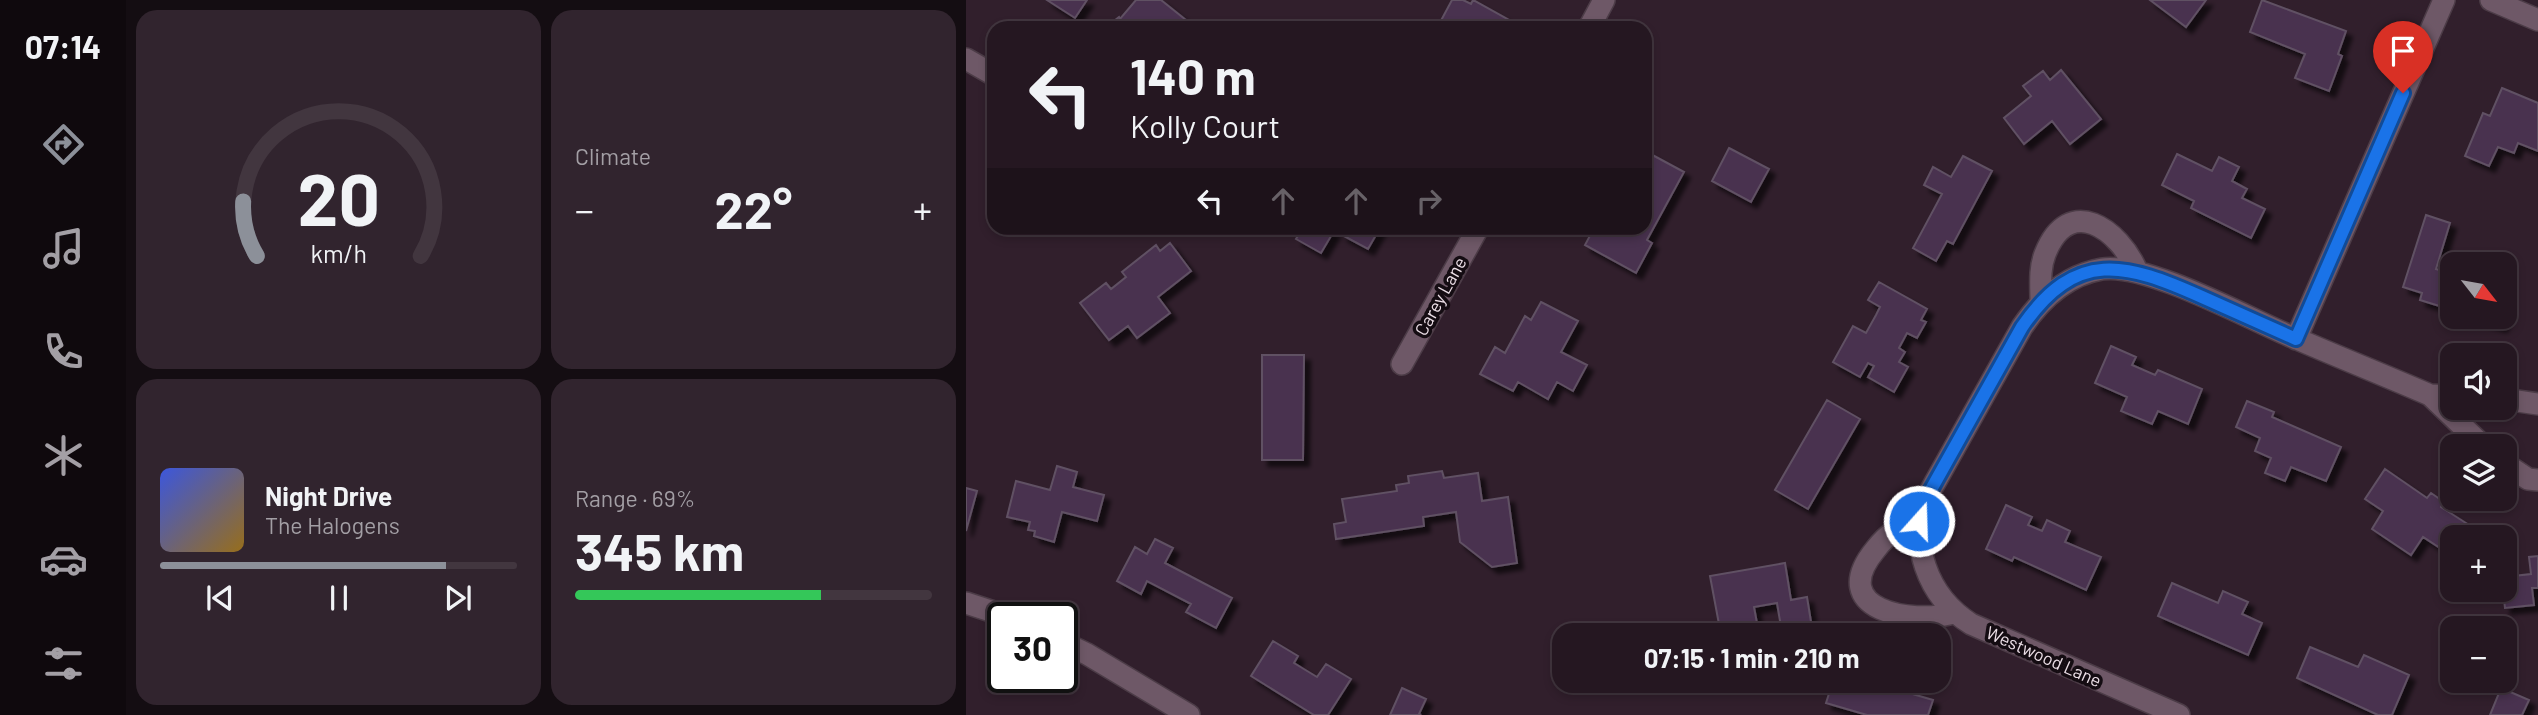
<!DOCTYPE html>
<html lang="en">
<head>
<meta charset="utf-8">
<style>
	body { margin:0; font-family:Barlow,sans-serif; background:#31242e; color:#f1f3f6; height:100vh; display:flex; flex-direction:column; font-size:26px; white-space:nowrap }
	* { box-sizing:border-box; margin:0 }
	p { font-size:23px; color:#a39fa5 }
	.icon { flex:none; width:38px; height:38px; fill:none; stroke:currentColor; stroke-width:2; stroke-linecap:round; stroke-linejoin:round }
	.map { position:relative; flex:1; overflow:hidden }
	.details { display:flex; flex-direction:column; gap:10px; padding:10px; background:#140d12; width:840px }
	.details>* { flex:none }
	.top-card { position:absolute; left:21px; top:21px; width:665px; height:214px; border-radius:21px; box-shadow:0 4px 10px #0003,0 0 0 2px #42363f; background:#251721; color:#f1f3f6; overflow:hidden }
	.needle { width:46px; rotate:121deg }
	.controls { position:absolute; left:1474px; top:252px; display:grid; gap:14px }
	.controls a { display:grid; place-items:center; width:77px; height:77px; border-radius:14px; background:#251721; box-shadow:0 4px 10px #0003,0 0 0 2px #42363f; font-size:35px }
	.speed { position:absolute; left:21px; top:602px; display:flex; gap:14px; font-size:35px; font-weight:700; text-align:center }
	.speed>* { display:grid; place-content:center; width:91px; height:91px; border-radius:50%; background:#251721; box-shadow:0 4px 10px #0003,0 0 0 2px #42363f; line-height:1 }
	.speed .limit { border:4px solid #111; border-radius:10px; background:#fff; color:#111 }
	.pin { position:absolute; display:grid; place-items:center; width:60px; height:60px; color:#fff; margin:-72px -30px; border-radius:50% 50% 50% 0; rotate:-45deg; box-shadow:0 0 7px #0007 }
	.pin .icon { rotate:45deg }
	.me { position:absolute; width:77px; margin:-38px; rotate:20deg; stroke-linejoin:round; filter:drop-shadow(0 0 5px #0008) }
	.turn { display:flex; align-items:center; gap:24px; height:147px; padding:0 28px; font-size:32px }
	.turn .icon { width:91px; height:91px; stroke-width:2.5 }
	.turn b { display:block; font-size:49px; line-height:60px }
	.lanes { display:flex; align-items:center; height:66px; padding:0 28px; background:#0003; justify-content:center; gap:35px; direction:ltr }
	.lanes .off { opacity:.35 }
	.big { font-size:52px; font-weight:700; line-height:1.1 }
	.details .card { flex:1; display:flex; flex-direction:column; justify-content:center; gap:10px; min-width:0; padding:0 24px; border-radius:21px; background:#31242e }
	.details .dial { align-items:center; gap:0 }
	.dial svg { height:182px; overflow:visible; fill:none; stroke:#42363f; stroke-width:7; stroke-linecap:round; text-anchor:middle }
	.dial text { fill:#f1f3f6; stroke:none }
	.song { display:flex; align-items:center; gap:21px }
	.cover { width:84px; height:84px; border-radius:10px; background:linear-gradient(135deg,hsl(230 70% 55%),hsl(40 70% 35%)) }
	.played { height:7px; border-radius:4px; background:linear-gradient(90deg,#8c9099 80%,#42363f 80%) }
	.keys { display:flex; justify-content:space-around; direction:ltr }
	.heat { display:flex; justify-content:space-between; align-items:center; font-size:38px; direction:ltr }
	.charge { height:10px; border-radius:5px; background:linear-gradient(90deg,#34c759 69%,#42363f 0) }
	.details .tiles { flex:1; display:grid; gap:10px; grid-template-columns:repeat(2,1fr) }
	.trip { position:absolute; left:586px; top:623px; width:399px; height:70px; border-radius:21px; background:#251721; box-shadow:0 4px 10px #0003,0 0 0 2px #42363f; font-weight:700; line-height:70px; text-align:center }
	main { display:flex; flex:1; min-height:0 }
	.tabs { display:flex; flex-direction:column; width:126px; justify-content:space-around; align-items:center; background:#0f090d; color:#a39fa5 }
	.tabs .icon { width:49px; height:49px }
	.tabs .active { color:#8c9099 }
	.tabs b { font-size:32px; color:#f1f3f6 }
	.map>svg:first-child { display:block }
	.building { fill:#4a3150; stroke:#605164; stroke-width:2; filter:url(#shadow) }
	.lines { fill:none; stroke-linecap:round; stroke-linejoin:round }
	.minor-casing { stroke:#4c3c47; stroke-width:24 }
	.minor { stroke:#6e5867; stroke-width:21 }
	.route-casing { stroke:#114b97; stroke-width:18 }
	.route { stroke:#1a73e8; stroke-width:12 }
	.labels { text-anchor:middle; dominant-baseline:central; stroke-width:7; stroke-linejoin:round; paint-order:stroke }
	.street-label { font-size:18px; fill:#ecdfe7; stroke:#140c12 }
</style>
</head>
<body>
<main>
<nav class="tabs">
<b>07:14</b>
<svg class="icon active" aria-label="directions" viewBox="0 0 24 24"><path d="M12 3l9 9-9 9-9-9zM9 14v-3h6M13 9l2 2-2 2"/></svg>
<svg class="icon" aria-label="music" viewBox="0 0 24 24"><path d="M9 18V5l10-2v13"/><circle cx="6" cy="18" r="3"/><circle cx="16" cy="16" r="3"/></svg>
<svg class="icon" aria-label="phone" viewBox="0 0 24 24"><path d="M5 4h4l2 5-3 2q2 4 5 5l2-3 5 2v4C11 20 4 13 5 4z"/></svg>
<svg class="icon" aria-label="climate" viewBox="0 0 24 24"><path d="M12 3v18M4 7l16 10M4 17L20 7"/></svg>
<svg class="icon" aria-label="car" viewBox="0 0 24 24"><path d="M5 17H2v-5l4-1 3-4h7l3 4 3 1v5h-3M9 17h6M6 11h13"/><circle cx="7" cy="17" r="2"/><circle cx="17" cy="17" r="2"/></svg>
<svg class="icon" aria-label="filters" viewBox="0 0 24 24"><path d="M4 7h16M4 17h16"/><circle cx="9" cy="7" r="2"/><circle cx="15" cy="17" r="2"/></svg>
</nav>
<section class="details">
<div class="tiles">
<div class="card dial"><svg viewBox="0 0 100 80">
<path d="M14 69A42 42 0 1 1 86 69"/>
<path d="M14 69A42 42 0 0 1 8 45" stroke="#8c9099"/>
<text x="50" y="56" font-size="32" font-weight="700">20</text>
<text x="50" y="72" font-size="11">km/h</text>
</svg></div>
<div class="card"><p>Climate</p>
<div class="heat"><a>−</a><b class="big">22°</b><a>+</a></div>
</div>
<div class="card">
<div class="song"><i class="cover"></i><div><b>Night Drive</b><p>The Halogens</p></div></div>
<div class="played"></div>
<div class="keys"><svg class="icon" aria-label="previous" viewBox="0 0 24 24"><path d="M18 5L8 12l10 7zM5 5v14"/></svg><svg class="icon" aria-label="pause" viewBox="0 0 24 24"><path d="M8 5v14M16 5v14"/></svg><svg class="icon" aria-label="next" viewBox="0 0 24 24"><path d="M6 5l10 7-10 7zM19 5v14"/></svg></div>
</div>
<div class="card"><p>Range · 69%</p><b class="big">345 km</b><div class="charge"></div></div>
</div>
</section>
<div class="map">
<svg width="1572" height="715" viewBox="0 0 1572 715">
	<defs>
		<filter id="shadow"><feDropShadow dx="6" dy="6" stdDeviation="2" flood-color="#0009"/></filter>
	</defs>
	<rect width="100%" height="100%" fill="#311f2c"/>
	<!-- building -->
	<path class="building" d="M81,0H121L109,18Z
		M170,0H195L230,28H139L153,17L154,19Z
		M486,0H497L505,4L507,0L543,20L539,28H471Z
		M1184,0H1240L1220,27Z
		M1296,0L1380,31L1372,54L1376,56L1363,91L1329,78L1339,54L1284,32Z
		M1095,70L1135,119L1104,144L1086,121L1058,144L1038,118L1065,96L1057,86L1077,71L1084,80Z
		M1536,88L1572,103V151L1552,143L1548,153L1532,147L1523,166L1499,156L1517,113L1524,116Z
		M763,148L803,169L785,202L746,181Z
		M679,151L718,172L681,240L686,243L670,273L619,245L628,228H679Z
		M1211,154L1246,171L1253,157L1273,167L1266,181L1281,189L1276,198L1299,209L1285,238L1225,208L1228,201L1196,185Z
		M997,156L1026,171L987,244L981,241L970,261L947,248L976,194L958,185L967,167L985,177Z
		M1460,215L1484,223L1470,269L1486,274V310L1454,300L1456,293L1437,287Z
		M337,228H362L368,231L355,253L330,239Z
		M380,228H414L402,249L376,235Z
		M204,243L225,271L192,297L204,313L171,338L162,326L143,340L114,303L140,283L145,289L160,277L156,272L190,245L194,251Z
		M913,282L961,309L955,320L960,322L951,338L941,333L933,348L939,352L933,362L942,367L928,392L902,377L908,366L902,363L894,377L867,362L887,326L900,333L910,315L914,307L902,300Z
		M575,302L612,321L595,352L621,365L607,391L591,382L582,399L552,382L547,391L514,374L529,347L539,353L559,316L565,320Z
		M1507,317H1538L1535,326Z
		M1145,346L1170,357L1166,365L1189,375L1192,370L1236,389L1222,424L1192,411L1186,424L1155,411L1161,397L1129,383Z
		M296,355H338L337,460H296Z
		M861,400L894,419L842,509L809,490Z
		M1281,401L1308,412L1306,417L1375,447L1360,481L1325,467L1319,481L1299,473L1305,458L1289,451L1294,438L1270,427Z
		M91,466L111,472L107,487L138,495L131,521L96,512L88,542L68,536L69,531L62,530L64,522L41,517L50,481L84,490Z
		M1419,469L1461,498L1465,493L1478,502L1475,507L1503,525L1495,537H1486V551L1483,554L1457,537L1445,555L1406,529L1417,511L1399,499Z
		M476,471L478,478L512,473L516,501L542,497L551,563L526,567L494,542L490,512L457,517L458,526L370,539L368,524L380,522L376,499L431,491L430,485L443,483L442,476Z
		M0,488L11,491L0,531Z
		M1040,505L1066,517L1062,525L1076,531L1081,520L1104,531L1099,542L1135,557L1120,590L1048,557L1046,561L1020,549Z
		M189,539L207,548L199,563L266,598L250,628L220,612L225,604L181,581L175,594L151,581L169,547L181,554Z
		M1572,556V588H1566L1568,605L1539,608L1537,590L1538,577L1565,574L1563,557Z
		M819,563L825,600L841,597L846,628L816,633L811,603L788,607L793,634L755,635L744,576Z
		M1206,583L1252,603L1257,591L1282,602L1276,614L1296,623L1282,655L1192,616Z
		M307,641L332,656L328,663L351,677L360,664L385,679L362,715H348L285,676Z
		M1344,647L1392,667L1398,655L1443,675L1426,715H1412L1331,678Z
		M867,681H902L967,700L962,715H901L860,703Z
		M436,688L460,699L453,714L455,715H424Z
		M1535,688L1563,700L1556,715H1524Z"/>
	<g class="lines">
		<!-- minor casing -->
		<g class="minor-casing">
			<path id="minor" d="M1525,0L1572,20
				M623,28L638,0
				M0,59L28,75
				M1075,302C1075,286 1073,269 1079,254C1103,193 1153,229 1171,271
				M1330,339L1478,0
				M436,364L512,228
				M1464,395L1517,446
				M1538,399L1572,404
				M1538,463L1562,479L1572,480
				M953,521C933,526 922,533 909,550C860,610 945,625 988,613
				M0,603L46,618
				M96,642L121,654L223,715
				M1213,715L1005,624C961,596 942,543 962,495L1056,327C1075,299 1101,275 1136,269C1181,262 1285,320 1331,339C1375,358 1420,376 1464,395L1486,396"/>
		</g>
		<!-- minor -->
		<use href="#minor" class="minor"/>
	</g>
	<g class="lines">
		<!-- route casing -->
		<g class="route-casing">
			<path id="route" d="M953,521L962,495L1056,327C1110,248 1160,263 1236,297C1267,311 1299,325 1330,339L1437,93"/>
		</g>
		<!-- route -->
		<use href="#route" class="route"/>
	</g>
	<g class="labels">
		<!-- street labels -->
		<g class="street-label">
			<text transform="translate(474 296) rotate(-61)">Carey Lane</text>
			<text transform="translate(1078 656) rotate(24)">Westwood Lane</text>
		</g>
	</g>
</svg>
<div class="controls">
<a><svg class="needle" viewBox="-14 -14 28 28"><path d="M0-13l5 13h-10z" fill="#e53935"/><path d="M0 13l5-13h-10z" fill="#a39fa5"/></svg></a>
<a><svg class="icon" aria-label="sound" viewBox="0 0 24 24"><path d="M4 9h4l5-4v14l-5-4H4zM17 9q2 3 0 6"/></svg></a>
<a><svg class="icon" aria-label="layers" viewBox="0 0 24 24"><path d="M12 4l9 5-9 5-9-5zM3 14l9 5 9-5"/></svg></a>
<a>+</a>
<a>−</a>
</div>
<div class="speed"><div class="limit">30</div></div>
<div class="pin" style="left:1437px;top:93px;background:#d93025"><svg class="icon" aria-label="arrive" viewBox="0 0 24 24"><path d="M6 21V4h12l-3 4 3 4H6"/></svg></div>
<svg class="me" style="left:953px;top:521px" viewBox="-20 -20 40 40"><circle r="17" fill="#1a73e8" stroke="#fff" stroke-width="3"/><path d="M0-11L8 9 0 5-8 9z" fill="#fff"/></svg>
<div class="trip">07:15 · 1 min · 210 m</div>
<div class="top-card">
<div class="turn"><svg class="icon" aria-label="left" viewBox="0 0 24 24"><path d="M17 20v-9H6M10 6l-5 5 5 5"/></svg><div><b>140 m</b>Kolly Court</div></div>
<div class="lanes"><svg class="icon" aria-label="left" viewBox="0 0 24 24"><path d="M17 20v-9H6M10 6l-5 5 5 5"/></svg><svg class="icon off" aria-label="ahead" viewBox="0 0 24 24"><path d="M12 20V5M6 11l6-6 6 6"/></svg><svg class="icon off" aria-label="ahead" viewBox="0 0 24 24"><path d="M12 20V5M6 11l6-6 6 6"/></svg><svg class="icon off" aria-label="right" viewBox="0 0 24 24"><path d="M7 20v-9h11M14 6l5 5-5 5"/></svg></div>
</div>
</div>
</main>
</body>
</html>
